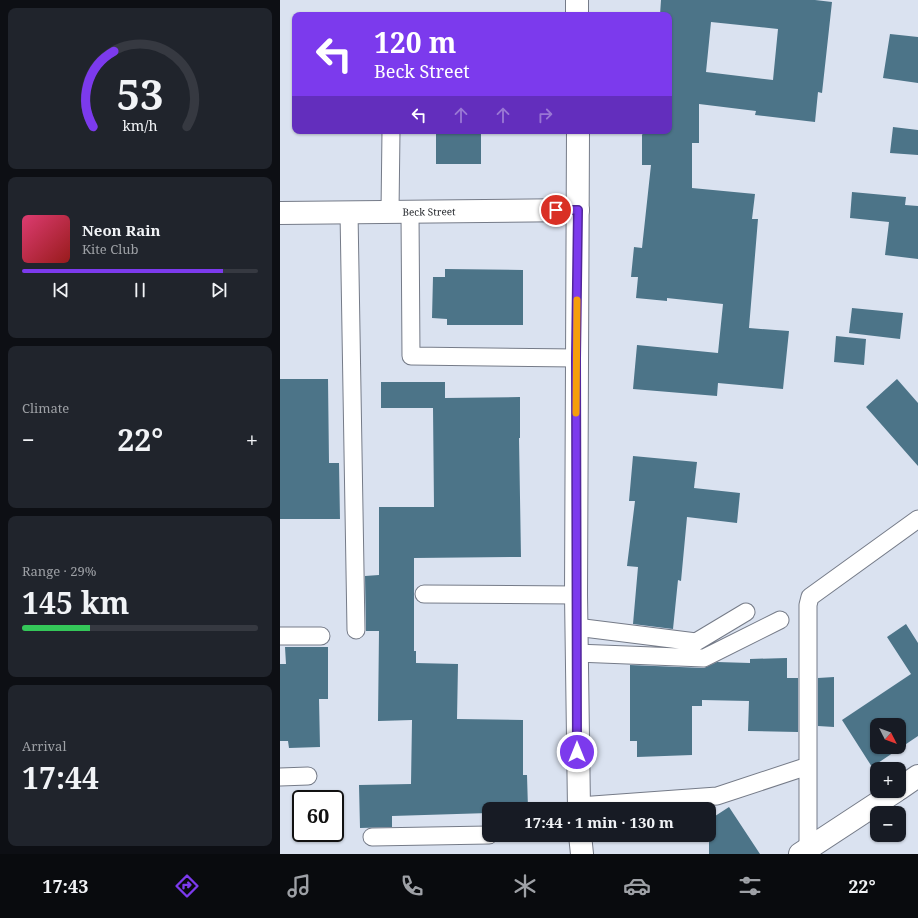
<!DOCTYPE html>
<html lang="en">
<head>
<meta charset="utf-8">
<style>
	body { margin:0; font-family:"Noto Serif",serif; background:#20242c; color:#f1f3f6; height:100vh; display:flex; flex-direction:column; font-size:15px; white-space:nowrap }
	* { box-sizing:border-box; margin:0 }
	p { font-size:13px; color:#9ea1a6 }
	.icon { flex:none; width:22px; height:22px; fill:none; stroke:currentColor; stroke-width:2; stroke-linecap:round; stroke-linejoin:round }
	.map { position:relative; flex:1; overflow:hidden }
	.side { display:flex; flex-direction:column; gap:8px; padding:8px; background:#0d0f14; width:280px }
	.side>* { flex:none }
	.banner { position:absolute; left:12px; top:12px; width:380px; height:122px; border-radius:8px; box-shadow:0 1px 3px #0004; background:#7c3aed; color:#fff; overflow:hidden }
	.needle { width:26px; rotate:132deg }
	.fabs { position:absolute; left:590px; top:718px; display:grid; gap:8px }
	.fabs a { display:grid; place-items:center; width:36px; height:36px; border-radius:8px; background:#171b24; box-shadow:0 1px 3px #0004; font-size:20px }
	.speed { position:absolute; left:12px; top:790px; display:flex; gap:8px; font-size:20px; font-weight:700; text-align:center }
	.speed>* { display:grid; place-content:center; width:52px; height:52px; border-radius:50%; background:#171b24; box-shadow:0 1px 3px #0004; line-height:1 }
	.speed .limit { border:2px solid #111; border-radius:6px; background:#fff; color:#111 }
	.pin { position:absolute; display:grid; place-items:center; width:34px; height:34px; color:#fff; margin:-17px; border:2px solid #fff; border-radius:50%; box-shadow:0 1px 4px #0007 }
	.me { position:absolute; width:44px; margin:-22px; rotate:0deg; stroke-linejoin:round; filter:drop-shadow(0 0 3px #0008) }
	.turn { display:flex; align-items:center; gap:14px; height:84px; padding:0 16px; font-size:18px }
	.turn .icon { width:52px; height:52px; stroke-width:2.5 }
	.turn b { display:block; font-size:28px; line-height:34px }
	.lanes { display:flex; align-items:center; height:38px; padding:0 16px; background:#0003; justify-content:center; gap:20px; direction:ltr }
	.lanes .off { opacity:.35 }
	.big { font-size:30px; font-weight:700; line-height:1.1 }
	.side .tile { flex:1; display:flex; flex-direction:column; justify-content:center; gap:6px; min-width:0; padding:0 14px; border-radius:8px; background:#20242c }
	.side .dial { align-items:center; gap:0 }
	.dial svg { height:104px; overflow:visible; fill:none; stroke:#363941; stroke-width:7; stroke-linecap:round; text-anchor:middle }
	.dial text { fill:#f1f3f6; stroke:none }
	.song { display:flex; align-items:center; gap:12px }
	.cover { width:48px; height:48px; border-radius:6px; background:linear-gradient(135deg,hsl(340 70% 55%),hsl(0 70% 35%)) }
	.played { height:4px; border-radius:2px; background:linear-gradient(90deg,#7c3aed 85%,#363941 85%) }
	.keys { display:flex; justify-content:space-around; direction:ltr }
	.heat { display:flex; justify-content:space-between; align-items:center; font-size:22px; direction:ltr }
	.charge { height:6px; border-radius:3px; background:linear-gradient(90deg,#34c759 29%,#363941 0) }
	.trip { position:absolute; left:202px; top:802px; width:234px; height:40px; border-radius:8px; background:#171b24; box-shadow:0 1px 3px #0004; font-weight:700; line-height:40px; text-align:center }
	.menu { display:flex; height:64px; justify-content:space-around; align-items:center; background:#090b0e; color:#9ea1a6 }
	.menu .icon { width:28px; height:28px }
	.menu .active { color:#7c3aed }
	.menu b { font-size:18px; color:#f1f3f6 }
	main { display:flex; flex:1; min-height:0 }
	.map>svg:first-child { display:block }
	.building { fill:#4c7488; fill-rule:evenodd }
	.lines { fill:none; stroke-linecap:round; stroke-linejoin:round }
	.lane-casing { stroke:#757b88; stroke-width:19 }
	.street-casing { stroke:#757b88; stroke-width:24 }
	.primary-casing { stroke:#757b88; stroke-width:24 }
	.lane { stroke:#fff; stroke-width:17 }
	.street { stroke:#fff; stroke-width:22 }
	.primary { stroke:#fff; stroke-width:22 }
	.route-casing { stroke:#51269a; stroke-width:10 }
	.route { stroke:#7c3aed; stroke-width:7 }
	.slow { stroke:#f59e0b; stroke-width:7 }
	.labels { text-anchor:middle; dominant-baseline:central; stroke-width:4; stroke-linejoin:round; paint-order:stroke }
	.street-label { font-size:10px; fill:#282b30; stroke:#fff }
</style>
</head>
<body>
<main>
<section class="side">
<div class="tile dial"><svg viewBox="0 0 100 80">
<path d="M14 69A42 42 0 1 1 86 69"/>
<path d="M14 69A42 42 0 0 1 30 11" stroke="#7c3aed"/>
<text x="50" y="56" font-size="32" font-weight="700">53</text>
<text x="50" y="72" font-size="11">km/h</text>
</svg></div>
<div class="tile">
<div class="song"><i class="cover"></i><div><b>Neon Rain</b><p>Kite Club</p></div></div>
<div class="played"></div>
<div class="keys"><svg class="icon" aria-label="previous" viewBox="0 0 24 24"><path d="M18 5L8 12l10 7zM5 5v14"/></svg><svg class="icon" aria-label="pause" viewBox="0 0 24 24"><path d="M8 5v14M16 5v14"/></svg><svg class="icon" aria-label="next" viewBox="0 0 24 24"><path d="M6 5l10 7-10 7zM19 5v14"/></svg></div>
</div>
<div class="tile"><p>Climate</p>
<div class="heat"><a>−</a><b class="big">22°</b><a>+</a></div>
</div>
<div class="tile"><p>Range · 29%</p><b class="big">145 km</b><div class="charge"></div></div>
<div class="tile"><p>Arrival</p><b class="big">17:44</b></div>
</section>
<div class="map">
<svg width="638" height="854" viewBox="0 0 638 854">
	<rect width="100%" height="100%" fill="#dae2f0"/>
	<!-- building -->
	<path class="building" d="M381,0H535L552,2L542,93L538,92L535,122L475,115L476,111L419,104V143H412V188L475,194L472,219H478L469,328L509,331L503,389L438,383L437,396L353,389L357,345L438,353L443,304L387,298V301L356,298L358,277H351L354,247L362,248L371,165H362V135L364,131H389V15H380ZM431,22L498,29L493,80L426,72Z
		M610,34L638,37V83L603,78Z
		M613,127L638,130V155L610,153Z
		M156,131H201V164H156Z
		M572,192L626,197L625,205L638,206V259L605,255L609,222L570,218Z
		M165,269L243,270V325H167V319L152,318L153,277H165Z
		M572,308L623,313L620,339L569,333Z
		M556,336L586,339L584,365L554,362Z
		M0,379H48L49,463H59L60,519H0Z
		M617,379L638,403V466L586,407Z
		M101,382H165V398L240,397V438H239L241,557L134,558V651H136V663L178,664L177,719L243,720V775H247L248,809H209V813L112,816V827L80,828L79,785L131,784L132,720L98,721L99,631H86L85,576L99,575V507H154L153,408H101Z
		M353,456L417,462L414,488L460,493L457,523L407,517L401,581L398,580L393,629L353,624L358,567L347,566L355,501H349Z
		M626,624L638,643V736L592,767L562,720L631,674L607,637ZM597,725H619V747H597Z
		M5,647H48V699H39L40,747L9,748L8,741H0V664H6Z
		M507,658V678H518V732L468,731L469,701L422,700V706H412V755L357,757V741H350V665L424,668L437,662L470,663V659Z
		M554,677V727L538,726V678Z
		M449,807L480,854H429V820Z"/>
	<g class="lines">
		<!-- lane casing -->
		<g class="lane-casing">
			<path id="lane" d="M69,212L76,630
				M110,212L111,131
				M130,212L131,356L296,358
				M144,594L296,595
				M296,627L416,642L466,612
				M0,636H41
				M296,653L424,658L500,620
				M0,777L28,776
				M299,806L437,796L528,766
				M92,837L209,835
				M528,849V605L530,597L638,519"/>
		</g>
		<!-- street casing -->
		<g class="street-casing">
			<g id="street">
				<path id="s1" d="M0,213L298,210"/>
				<path d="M619,789L638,776"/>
				<path d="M520,854L616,791"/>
			</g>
		</g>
		<!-- primary casing -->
		<g class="primary-casing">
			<path id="primary" d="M297,0V15
				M298,131L296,595L299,809
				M300,835L302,854"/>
		</g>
		<!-- lane -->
		<use href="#lane" class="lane"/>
		<!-- street -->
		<use href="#street" class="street"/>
		<!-- primary -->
		<use href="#primary" class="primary"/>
	</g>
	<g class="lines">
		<!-- route casing -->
		<g class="route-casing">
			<path id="route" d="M276,210H298L296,358L297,752"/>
		</g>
		<!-- route -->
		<use href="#route" class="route"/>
		<!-- slow -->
		<path class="slow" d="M296,413L297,300"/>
	</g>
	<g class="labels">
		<!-- street labels -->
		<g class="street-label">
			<text stroke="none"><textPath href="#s1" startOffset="149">Beck Street</textPath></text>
		</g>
	</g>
</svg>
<div class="fabs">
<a><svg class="needle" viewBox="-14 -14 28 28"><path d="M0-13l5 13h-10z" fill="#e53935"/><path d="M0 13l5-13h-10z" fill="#9ea1a6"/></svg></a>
<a>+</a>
<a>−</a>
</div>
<div class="speed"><div class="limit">60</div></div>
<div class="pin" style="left:276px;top:210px;background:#d93025"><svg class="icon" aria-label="arrive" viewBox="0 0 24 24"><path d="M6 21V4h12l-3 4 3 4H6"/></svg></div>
<svg class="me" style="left:297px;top:752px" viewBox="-20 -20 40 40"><circle r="17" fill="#7c3aed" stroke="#fff" stroke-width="3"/><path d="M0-11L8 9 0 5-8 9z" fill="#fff"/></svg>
<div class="trip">17:44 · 1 min · 130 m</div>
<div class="banner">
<div class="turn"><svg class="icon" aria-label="left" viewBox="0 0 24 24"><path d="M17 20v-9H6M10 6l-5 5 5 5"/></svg><div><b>120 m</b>Beck Street</div></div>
<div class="lanes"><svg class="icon" aria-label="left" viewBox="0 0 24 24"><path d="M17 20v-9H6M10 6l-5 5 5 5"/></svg><svg class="icon off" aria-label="ahead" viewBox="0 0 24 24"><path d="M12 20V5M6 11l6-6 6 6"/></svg><svg class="icon off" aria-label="ahead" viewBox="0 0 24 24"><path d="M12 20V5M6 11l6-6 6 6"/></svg><svg class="icon off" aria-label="right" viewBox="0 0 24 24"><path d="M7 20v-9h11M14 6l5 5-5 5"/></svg></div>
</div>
</div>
</main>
<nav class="menu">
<b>17:43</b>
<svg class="icon active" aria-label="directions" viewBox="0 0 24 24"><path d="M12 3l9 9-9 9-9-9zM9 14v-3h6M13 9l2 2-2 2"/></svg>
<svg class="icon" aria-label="music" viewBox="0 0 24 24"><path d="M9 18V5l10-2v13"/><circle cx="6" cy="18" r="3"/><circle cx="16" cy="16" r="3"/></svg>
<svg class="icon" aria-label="phone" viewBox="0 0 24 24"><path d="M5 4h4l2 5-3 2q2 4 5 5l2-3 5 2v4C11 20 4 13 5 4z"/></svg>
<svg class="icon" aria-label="climate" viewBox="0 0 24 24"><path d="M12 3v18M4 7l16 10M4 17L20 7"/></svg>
<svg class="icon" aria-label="car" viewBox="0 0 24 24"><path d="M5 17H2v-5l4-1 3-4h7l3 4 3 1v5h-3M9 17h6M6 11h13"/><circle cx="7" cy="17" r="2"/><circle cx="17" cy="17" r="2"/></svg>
<svg class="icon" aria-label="filters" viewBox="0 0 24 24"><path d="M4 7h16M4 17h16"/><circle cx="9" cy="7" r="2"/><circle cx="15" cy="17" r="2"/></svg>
<b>22°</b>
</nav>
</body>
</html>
